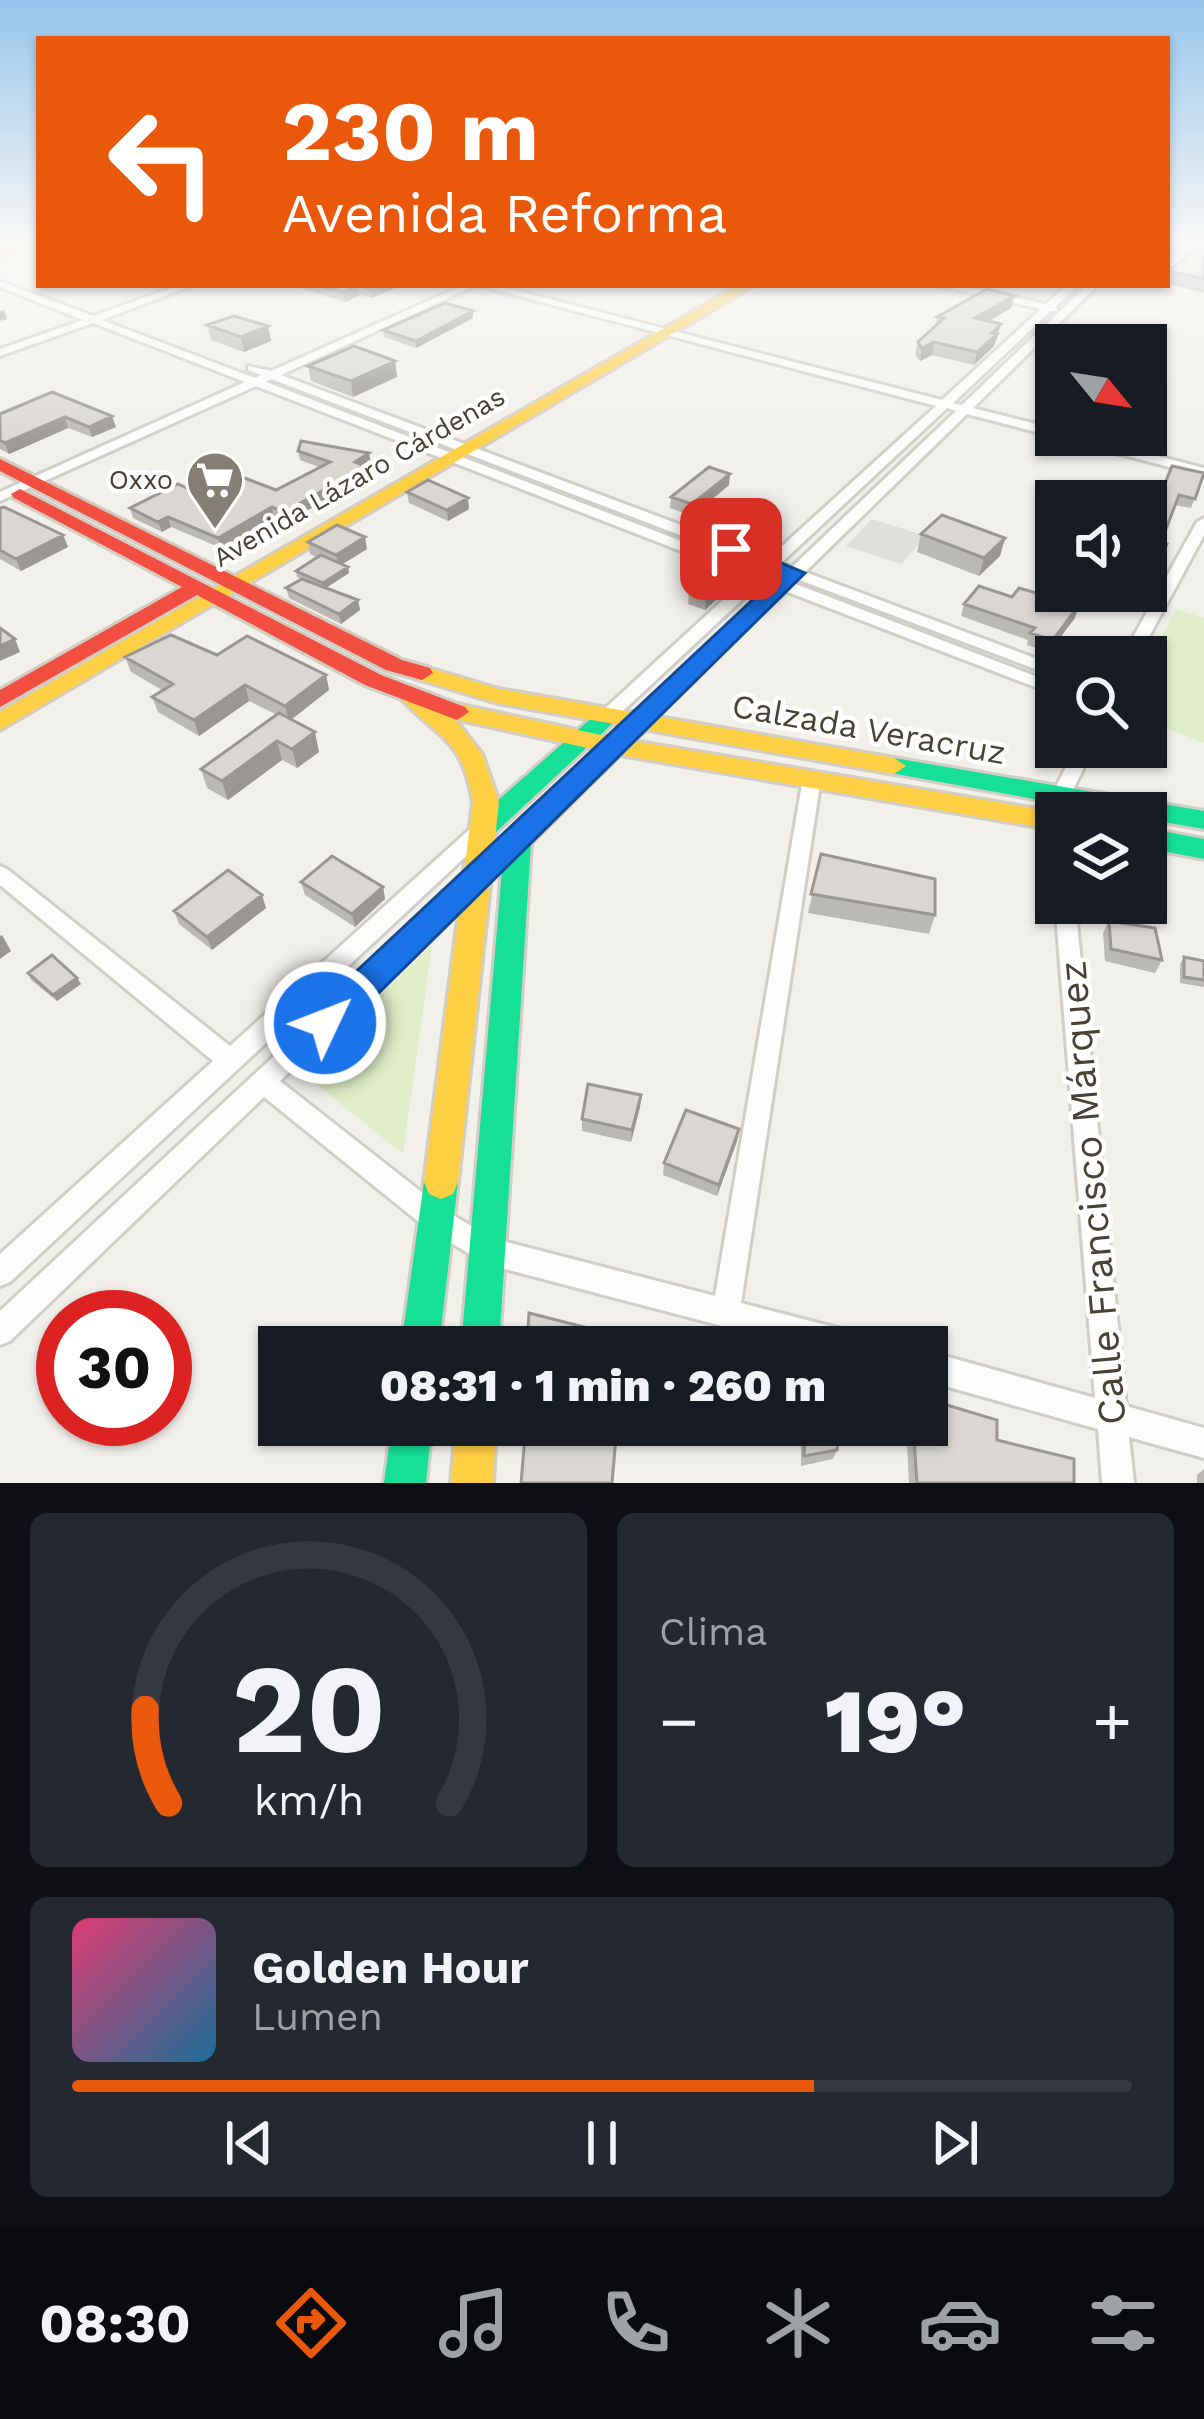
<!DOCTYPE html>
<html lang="es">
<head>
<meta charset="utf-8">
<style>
	body { margin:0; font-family:"Work Sans",sans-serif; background:#242831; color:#f1f3f6; height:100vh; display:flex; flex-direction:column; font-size:45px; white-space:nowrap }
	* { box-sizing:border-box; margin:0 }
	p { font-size:39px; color:#9ea1a6 }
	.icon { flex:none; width:66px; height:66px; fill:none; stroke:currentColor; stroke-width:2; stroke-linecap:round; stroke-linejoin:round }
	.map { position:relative; height:1483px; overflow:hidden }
	.sheet { display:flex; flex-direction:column; gap:30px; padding:30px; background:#0d0f14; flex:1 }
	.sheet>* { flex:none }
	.guide { position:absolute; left:36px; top:36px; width:1134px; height:252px; border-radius:0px; box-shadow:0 3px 9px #0004; background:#ea580c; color:#fff; overflow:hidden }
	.needle { width:78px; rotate:120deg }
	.fabs { position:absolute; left:1035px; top:324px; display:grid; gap:24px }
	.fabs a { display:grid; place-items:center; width:132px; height:132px; border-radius:0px; background:#171b24; box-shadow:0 3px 9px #0004; font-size:60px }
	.speed { position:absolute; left:36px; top:1290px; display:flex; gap:24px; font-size:60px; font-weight:700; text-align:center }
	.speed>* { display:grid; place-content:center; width:156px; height:156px; border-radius:50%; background:#171b24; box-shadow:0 3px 9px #0004; line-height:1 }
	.speed .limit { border:18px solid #d22; background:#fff; color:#111 }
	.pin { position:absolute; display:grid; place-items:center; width:102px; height:102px; color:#fff; margin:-51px; border-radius:24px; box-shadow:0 6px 18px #0006 }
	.me { position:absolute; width:132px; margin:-66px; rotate:47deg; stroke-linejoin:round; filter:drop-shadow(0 0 9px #0008) }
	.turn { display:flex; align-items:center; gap:42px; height:252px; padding:0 48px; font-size:54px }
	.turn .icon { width:156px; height:156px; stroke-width:2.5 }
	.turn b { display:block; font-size:84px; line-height:102px }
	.big { font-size:90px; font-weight:800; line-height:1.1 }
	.sheet .card { flex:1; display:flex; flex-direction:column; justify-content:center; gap:18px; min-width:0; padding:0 42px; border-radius:18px; background:#242831 }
	.sheet .dial { align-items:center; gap:0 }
	.dial svg { height:312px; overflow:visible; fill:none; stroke:#363941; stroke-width:7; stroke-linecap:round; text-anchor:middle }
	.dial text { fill:#f1f3f6; stroke:none }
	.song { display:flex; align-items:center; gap:36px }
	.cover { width:144px; height:144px; border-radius:18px; background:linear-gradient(135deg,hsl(340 70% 55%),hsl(200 70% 35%)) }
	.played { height:12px; border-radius:6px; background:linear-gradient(90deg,#ea580c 70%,#363941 70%) }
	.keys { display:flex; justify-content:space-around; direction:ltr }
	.heat { display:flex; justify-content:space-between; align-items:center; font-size:66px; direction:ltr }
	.sheet .tiles { flex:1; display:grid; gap:30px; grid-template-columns:1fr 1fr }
	.card:last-child { grid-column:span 2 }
	.trip { position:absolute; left:258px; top:1326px; width:690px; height:120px; border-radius:0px; background:#171b24; box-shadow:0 3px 9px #0004; font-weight:800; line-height:120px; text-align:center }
	.dock { display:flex; height:192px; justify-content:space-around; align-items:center; background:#090b0e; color:#9ea1a6 }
	.dock .icon { width:84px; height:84px }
	.dock .current { color:#ea580c }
	.dock b { font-size:54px; color:#f1f3f6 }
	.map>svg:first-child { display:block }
	.green { fill:#e1eec9 }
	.parking { fill:#e1dfda }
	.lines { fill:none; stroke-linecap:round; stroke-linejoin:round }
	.street-casing { stroke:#d0cec9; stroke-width:6 }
	.fast-casing { stroke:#d3cec3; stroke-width:6 }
	.slow-casing { stroke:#d3cec3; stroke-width:6 }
	.jam-casing { stroke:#d3cec3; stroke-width:6 }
	.street { fill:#fdfdfc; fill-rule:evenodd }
	.fast { fill:#16e098; fill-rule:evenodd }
	.slow { fill:#ffcf43; fill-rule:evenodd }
	.jam { fill:#f24e42; fill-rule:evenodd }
	.wall { fill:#bbb9b5 }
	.shaded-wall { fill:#999693 }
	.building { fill:#dad7d2; stroke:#999693; stroke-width:3 }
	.route { fill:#1a73e8; stroke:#114b97; stroke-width:3 }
	.labels { text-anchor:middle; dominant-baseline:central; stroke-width:9; stroke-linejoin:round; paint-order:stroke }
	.far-street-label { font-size:27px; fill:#4a4136; stroke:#fff }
	.far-poi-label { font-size:27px; fill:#4a4136; stroke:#fff; text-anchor:end }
	.street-label { font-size:33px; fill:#4a4136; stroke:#fff }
	.near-street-label { font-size:39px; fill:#4a4136; stroke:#fff }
</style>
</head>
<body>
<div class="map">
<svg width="1204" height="1483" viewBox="0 0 1204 1483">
	<rect width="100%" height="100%" fill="#f2f0eb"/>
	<!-- green -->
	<path class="green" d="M1176,609L1204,618V743L1146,720V668Z
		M432,945L403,1154L301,1072Z"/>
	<!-- parking -->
	<path class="parking" d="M872,519L926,536L901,564L846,546Z"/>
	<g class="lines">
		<!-- street casing -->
		<g class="street-casing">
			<path id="street" d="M0,281L93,316L180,285H194L102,320L255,378L261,375L248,370V366L271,371L464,285H477L281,375L769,558L936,406L477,285H494L942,400L1041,309L937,285H956L1046,304L1067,285H1078L1056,306L1058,311H1051L953,403L962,405L1087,285H1098L973,408L1056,429V435H1077L1204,468V476L967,414L805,572L1056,666V677L797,579L793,583L1056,684V695L785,591L645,727H633L630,723L633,719L772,586L761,582L610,723L604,725L595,719L598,715L748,577L256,386L0,501V492L245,382L93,323L0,356V349L83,320L0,287ZM271,379L761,566L757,570L266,382ZM947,408L956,411L792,567L781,563ZM773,570L784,574L780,578L769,574Z
				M1204,518V535L1138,657H1122L1197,522Z
				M1076,747H1094L1068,800H1054L1052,795Z
				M812,772L821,778L741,1303L857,1333L867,1337L871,1347H802L486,1264L425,1227L264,1097L10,1341L0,1345V1311L473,871L480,868L487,871L490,876L487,881L280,1081L443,1209L491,1238L715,1296L803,778Z
				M487,818L494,820L497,825L494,830L10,1282L0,1286V1254L213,1061L0,885V866L7,869L230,1046L480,820Z
				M1056,900V903H1075L1126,1406L1204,1428V1458L1129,1437L1134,1483H1102L1098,1429L927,1381V1351L1095,1398L1055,903Z"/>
		</g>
		<!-- fast casing -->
		<g class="fast-casing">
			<path id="fast" d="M604,711L612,714L616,719L612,724L496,832H478L474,825L478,818L596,714Z
				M639,715L651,723L647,728L531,843L499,1347H461L503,859L494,850L631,718Z
				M894,758L1204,811V829L1146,819V813H1112L885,772L882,766L885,760Z
				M1146,828L1204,839V859L1146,848Z
				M441,1165L453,1170L458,1182L439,1347H401L424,1182L429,1170Z
				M392,1425H432L426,1483H384Z"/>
		</g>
		<!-- slow casing -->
		<g class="slow-casing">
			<path id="slow" d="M19,243H39L0,257V249Z
				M739,285H755L0,730V712Z
				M422,666L499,689L894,758L906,766L894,774L497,703L414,678L411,673L414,668Z
				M411,690L446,711L457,704L615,738L1061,813H1056V830L615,754L455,719L482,754L499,802L458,1182L453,1194L441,1199L429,1194L424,1182L473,802C461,734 438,740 400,697Z
				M456,1425H496L493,1483H451Z"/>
		</g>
		<!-- jam casing -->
		<g class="jam-casing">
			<path id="jam" d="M0,459L402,660L430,668L433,673L422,680L386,670L0,471Z
				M20,489L381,675L465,707L469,712L457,720L365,685L197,595L0,707V690L182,587L14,498L11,494Z"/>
		</g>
		<!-- street -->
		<use href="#street" class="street"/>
		<!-- fast -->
		<use href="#fast" class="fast"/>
		<!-- slow -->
		<use href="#slow" class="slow"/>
		<!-- jam -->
		<use href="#jam" class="jam"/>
	</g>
	<!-- wall -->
	<path class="wall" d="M24,243H39V256L27,253Z
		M1167,243H1204V293L1167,284L1168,271L1185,258L1167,254Z
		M300,285H402L372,298L360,295L345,302L300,288Z
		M1014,296L1011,308L988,321L998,337L994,346L974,365L932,355L920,361L915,355L918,342L936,326L937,317Z
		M473,311V318L416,348L384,337L383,330Z
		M207,325L268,326L271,341L244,352L211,340Z
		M395,361L397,377L353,397L311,381L308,366Z
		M52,392L116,427L92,437L68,428L9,454L0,449V414Z
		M298,451L371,463L366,466L368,476L287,522L274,517L221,548L171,527L162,532L133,518L130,508L204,496L276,490L319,467L300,460Z
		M1204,473L1191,508L1175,505L1161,542L1167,544L1141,606L1103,592L1146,591L1160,496Z
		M729,485L692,516L670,508L671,497Z
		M407,492L469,509L448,521L409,503Z
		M0,508L63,535L68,547L21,571L0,559Z
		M921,534L1005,538L1000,556L979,576L917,552Z
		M308,542L367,549L342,564L348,567L349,573L326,588L358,600L360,610L341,624L289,598L286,588L301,579L297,577L296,571L318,558L310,554Z
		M738,580L705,610L688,604L689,591Z
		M964,604L1075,618L1049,652L1027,645L1028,640L961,616Z
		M217,655L326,675L329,690L291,720L319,752L297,768L282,760L228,800L207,788L201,769L277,715L249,701L199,736L158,712L152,697L162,690L131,672L125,657Z
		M821,854L935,915L929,934L808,913Z
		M301,882L383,887L385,899L355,927L305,895Z
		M266,908L212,950L179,924L174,911Z
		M1109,921L1162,960L1155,973L1105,961L1103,933Z
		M1184,957L1204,961V987L1180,983V964Z
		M28,973L77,978L81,984L57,1001L31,980Z
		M641,1095L640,1107L631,1142L582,1131V1119Z
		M737,1141L717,1196L663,1175L664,1163Z
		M741,1425H840L837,1450L833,1459L801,1466V1446L738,1436Z
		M906,1425H927L997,1440L1074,1483H909Z
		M1204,1469V1483H1197V1475Z"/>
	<!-- shaded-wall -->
	<path class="shaded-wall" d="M380,285H402L372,298L371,289Z
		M358,286L360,295L345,302L343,292Z
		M1014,296L1011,308L972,331L975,318Z
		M4,310L7,319L0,321V311Z
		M473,311V318L416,348V341Z
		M1001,324L994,346L974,365L977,352Z
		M268,326L271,341L244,352L241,337Z
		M934,342L932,355L920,361L922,348Z
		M395,361L397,377L353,397L351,381Z
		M112,416L116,427L92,437L89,427Z
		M65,417L68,428L9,454L5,443Z
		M369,453L371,463L359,470L366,467L368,476L287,522L284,512Z
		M730,474L729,485L692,516V504Z
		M468,498L469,509L448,521L447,510Z
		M272,507L274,517L221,548L218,538Z
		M168,517L171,527L162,532L158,522Z
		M63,535L68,547L21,571L16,559Z
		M365,537L367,549L338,567L336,555Z
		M1005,538L1000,556L979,576L984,558Z
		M348,567L349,573L324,589L323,583Z
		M739,568L738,580L705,610L706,598Z
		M358,600L360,610L341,624L339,614Z
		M1079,605L1075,618L1049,652L1053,640Z
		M15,639L20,652L0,661V646Z
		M326,675L329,690L289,721L285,706Z
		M245,685L249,701L199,736L194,720Z
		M315,732L319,752L297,768L292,749Z
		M277,741L282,760L228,800L222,781Z
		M383,887L385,899L355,927L352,914Z
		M262,895L266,908L212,950L207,937Z
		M2,935L11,951L0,959V936Z
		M77,978L81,984L57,1001L53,995Z
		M641,1095L640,1107L631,1142L632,1130Z
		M739,1129L737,1141L717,1196L719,1185Z"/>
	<!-- building -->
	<path class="building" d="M1176,243H1204V279L1168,271L1198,249Z
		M318,285H380L371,289L358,286L343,292Z
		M987,289L1014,296L975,318L1001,324L992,333L997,334L977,352L934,342L922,348L918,342L944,318L937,317Z
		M445,303L473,311L416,341L383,330Z
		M234,316L268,326L241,337L207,325Z
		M354,346L395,361L351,381L308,366Z
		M52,392L112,416L89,427L65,417L5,443L0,440V414Z
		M301,441L369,453L355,462L366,467L284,512L272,507L218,538L168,517L158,522L130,508L178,484L204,496L242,477L276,490L330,462L298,451Z
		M1172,466L1204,473L1195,499L1179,495L1161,542L1167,544L1145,596L1131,591H1146V501H1128L1134,489L1160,496Z
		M709,467L730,474L692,504L671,497Z
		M428,480L468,498L447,510L407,492Z
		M1072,489L1120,501H1064Z
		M4,507L63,535L16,559L0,550V508Z
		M942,515L1005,538L984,558L921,534Z
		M337,525L365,537L336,555L308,542Z
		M321,555L348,567L323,583L296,571Z
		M722,562L739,568L706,598L689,591Z
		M302,579L358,600L339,614L286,588Z
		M979,586L1012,597L1019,588L1079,605L1053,640L1030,633L1035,628L964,604Z
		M0,628L15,639L0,646Z
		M171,635L217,655L247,636L326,675L285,706L245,685L194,720L152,697L173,684L125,657Z
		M279,713L315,732L292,749L277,741L222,781L201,769Z
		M821,854L935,879V915L811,894Z
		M332,856L383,887L352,914L301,882Z
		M228,870L262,895L207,937L174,911Z
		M1109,921L1155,928L1162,960L1111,949Z
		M52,955L77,978L53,995L28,973Z
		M1184,957L1204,961V980L1184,977Z
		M588,1084L641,1095L632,1130L582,1119Z
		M686,1110L739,1129L719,1185L664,1163Z
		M529,1313L600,1331L597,1347H527Z
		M927,1399L997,1420V1440L1074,1459V1483H917L913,1425H927Z
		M526,1425L617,1426L612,1483H521Z
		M741,1425H840L837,1450L804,1456L805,1437L741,1427Z"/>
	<!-- sky -->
	<linearGradient id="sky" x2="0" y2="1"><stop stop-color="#95c5ec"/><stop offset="0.54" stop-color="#f9f8f6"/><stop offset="1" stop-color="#f9f8f6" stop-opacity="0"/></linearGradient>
	<rect width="1204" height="451" fill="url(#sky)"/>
	<!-- route -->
	<path class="route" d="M731,542L805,573L337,1034L325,1038L313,1034L307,1023L313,1012L779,575L723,554L720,549Z"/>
	<!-- icons -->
	<defs>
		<g id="supermarket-pin" transform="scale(3)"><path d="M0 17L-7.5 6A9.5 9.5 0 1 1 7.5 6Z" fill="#857e75" stroke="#fff"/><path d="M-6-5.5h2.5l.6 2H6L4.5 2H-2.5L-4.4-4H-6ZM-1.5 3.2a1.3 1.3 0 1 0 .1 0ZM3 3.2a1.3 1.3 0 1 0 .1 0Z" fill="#fff"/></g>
	</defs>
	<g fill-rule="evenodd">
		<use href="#supermarket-pin" x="215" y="480"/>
	</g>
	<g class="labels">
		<!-- far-street labels -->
		<g class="far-street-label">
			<text transform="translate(359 477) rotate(-30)">Avenida Lázaro Cárdenas</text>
		</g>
		<!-- far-poi labels -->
		<g class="far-poi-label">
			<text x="173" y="480">Oxxo</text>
		</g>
		<!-- street labels -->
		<g class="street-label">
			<text transform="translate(869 729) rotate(10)">Calzada Veracruz</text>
		</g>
		<!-- near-street labels -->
		<g class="near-street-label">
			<text transform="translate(1092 1193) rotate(-95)">Calle Francisco Márquez</text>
		</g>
	</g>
</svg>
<div class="fabs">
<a><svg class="needle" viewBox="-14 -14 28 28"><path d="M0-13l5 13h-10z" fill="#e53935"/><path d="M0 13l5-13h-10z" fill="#9ea1a6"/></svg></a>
<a><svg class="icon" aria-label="sound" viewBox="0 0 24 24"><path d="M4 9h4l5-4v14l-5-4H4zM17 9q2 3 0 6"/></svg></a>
<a><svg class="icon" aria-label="search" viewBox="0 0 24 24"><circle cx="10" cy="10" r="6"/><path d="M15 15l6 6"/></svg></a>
<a><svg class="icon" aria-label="layers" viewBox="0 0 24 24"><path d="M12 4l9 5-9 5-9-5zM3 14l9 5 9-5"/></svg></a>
</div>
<div class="speed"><div class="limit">30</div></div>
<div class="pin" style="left:731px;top:549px;background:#d93025"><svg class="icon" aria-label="arrive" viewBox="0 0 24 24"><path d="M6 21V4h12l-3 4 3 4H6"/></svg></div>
<svg class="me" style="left:325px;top:1023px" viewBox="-20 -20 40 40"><circle r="17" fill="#1a73e8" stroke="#fff" stroke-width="3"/><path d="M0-11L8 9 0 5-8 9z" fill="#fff"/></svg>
<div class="trip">08:31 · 1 min · 260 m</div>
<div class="guide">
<div class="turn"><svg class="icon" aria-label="left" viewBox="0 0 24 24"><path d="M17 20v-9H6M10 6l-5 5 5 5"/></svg><div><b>230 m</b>Avenida Reforma</div></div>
</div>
</div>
<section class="sheet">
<div class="tiles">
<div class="card dial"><svg viewBox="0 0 100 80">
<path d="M14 69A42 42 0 1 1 86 69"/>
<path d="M14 69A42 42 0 0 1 8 45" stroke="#ea580c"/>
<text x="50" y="56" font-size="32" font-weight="700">20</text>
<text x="50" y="72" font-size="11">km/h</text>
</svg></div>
<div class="card"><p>Clima</p>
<div class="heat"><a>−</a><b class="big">19°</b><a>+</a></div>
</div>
<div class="card">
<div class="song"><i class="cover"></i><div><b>Golden Hour</b><p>Lumen</p></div></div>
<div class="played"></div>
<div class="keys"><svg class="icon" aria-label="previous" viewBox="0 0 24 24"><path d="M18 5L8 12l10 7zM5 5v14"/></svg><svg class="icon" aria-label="pause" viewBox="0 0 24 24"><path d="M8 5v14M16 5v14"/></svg><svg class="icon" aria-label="next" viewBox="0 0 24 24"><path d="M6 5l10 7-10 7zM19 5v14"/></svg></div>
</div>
</div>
</section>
<nav class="dock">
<b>08:30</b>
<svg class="icon current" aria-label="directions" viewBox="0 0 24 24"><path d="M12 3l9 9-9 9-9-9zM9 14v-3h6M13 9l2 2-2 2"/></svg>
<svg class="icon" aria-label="music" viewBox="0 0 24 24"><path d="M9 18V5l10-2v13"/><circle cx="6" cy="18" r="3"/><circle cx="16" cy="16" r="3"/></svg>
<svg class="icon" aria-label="phone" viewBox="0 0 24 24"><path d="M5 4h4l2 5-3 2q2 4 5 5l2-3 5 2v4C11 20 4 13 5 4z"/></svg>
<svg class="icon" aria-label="climate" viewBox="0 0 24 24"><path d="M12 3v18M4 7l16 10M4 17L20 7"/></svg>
<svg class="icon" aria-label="car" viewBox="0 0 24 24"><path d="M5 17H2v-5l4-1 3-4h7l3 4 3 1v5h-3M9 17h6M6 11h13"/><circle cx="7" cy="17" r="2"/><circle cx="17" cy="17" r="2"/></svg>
<svg class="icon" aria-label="filters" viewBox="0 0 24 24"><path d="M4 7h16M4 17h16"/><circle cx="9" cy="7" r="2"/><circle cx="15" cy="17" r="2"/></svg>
</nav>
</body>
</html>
